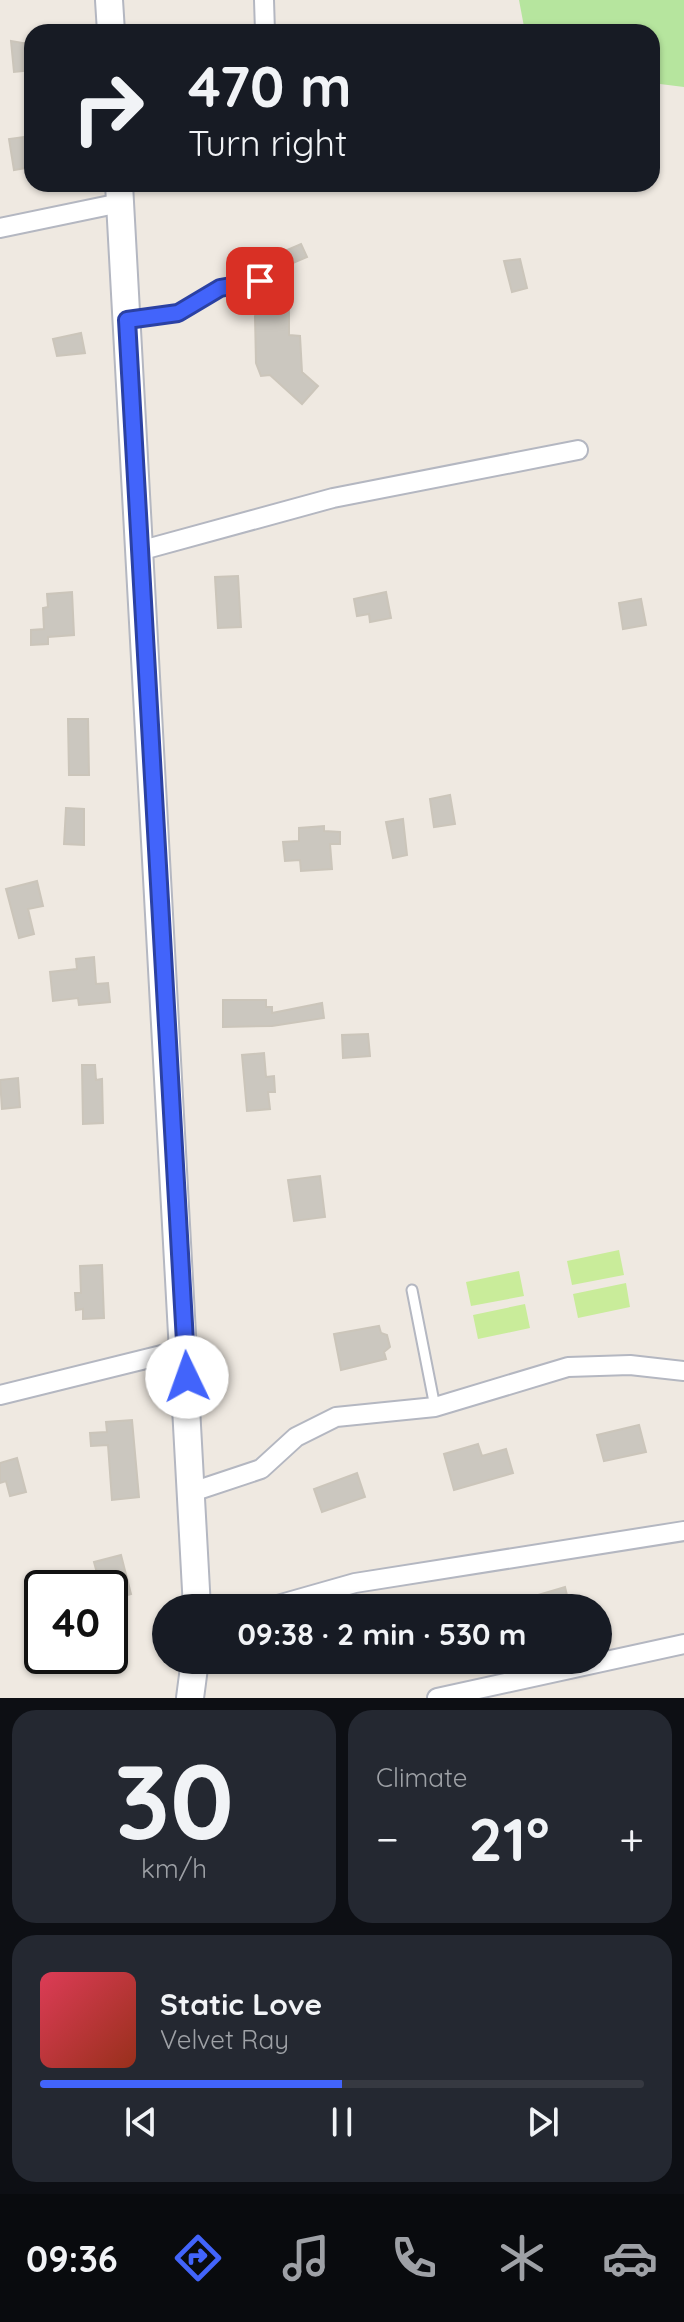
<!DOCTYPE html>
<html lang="en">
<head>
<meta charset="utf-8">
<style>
	body { margin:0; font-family:Quicksand,sans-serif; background:#242831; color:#f1f3f6; height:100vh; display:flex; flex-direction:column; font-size:30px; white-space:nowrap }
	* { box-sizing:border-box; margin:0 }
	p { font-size:26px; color:#9ea1a6 }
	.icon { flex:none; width:44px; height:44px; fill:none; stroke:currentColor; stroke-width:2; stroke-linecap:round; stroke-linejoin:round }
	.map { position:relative; height:1698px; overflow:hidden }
	.drawer { display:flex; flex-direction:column; gap:12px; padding:12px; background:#0d0f14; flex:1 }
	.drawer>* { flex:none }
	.hud { position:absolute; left:24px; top:24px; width:636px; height:168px; border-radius:24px; box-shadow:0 2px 6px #0004; background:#171b24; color:#f1f3f6; overflow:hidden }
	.speed { position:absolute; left:24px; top:1570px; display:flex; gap:16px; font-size:40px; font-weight:700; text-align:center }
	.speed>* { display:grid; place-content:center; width:104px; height:104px; border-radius:50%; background:#171b24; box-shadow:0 2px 6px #0004; line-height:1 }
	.speed .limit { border:4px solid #111; border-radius:12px; background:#fff; color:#111 }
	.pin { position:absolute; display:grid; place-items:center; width:68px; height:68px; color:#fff; margin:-34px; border-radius:16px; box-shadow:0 4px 12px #0006 }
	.me { position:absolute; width:88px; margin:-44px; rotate:357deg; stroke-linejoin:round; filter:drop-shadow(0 0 6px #0008) }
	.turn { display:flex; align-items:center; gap:28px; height:168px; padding:0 32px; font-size:36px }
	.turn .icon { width:104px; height:104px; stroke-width:2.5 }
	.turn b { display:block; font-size:56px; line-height:68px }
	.big { font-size:60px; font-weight:700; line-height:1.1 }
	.drawer .card { flex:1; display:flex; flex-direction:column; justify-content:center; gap:12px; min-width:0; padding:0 28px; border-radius:24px; background:#242831 }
	.drawer .dial { align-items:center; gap:0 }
	.dial b { font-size:104px; line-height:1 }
	.song { display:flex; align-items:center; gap:24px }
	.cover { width:96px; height:96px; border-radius:12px; background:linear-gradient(135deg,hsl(350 70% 55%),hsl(10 70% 35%)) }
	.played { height:8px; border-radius:4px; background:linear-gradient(90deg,#4264fb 50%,#363941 50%) }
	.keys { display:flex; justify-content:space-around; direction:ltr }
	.heat { display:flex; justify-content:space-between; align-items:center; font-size:44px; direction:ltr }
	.drawer .tiles { flex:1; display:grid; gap:12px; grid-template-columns:1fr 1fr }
	.card:last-child { grid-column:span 2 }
	.trip { position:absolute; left:152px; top:1594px; width:460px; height:80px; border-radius:40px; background:#171b24; box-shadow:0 2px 6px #0004; font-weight:700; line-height:80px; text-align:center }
	.tabs { display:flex; height:128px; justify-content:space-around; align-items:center; background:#090b0e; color:#9ea1a6 }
	.tabs .icon { width:56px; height:56px }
	.tabs .active { color:#4264fb }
	.tabs b { font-size:36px; color:#f1f3f6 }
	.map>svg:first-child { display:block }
	.green { fill:#b6e59e }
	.pitch { fill:#c9ec9a }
	.building { fill:#cbc7bf; stroke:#cbc5ba; stroke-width:2 }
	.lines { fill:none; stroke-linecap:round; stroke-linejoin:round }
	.lane-casing { stroke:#b4b7c1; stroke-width:13 }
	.street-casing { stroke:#b4b7c1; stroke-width:22 }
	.secondary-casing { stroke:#b4b7c1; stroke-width:30 }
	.lane { stroke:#fff; stroke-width:9 }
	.street { stroke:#fff; stroke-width:18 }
	.secondary { stroke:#fff; stroke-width:26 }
	.route-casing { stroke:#2b41a3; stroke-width:20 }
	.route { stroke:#4264fb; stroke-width:14 }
</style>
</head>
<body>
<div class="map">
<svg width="684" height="1698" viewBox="0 0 684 1698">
	<rect width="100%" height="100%" fill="#efe9e1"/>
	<!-- green -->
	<path class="green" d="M519,0H684V87L652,83V32H525Z"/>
	<!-- pitch -->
	<path class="pitch" d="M619,1250L624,1275L572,1285L567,1261Z
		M519,1271L524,1296L471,1306L466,1282Z
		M626,1283L630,1307L578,1318L573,1294Z
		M525,1304L530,1328L478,1339L473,1315Z"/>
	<!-- building -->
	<path class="building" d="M11,41L29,44L32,70L14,72Z
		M32,136V167L14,170L9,139Z
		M301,244L307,257L286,266L280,253Z
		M520,259L527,288L512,292L504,261Z
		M289,310V335L300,336L302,372L318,386L302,404L270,375L261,376L256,363L255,316L258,311Z
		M81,333L85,353L57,356L53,339Z
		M238,576L241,627L218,628L215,577Z
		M72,592L74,635L48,637V644L31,645V630L44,629L43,608L48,607L47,594Z
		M386,592L391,618L370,622L369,614L357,616L354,599Z
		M641,599L646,625L623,629L619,603Z
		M68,719H88L89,775H69Z
		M450,795L455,824L434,827L430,799Z
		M66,808L84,809V845L64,844Z
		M403,819L407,855L393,858L386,822Z
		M324,826V831L340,832V844H330L332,869L301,871L300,860L285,861L283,842L299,841V828Z
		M37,881L43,906L28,909L34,934L19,938L6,889Z
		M94,957L96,984L108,983L110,1002L79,1005L78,998L53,1001L50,972L77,969L76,959Z
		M223,1000H266V1007H272V1013L322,1003L324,1018L272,1026L223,1027Z
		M368,1034L370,1056L343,1058L342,1035Z
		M264,1053L266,1077L274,1076L275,1092H268L270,1109L247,1111L242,1055Z
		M82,1065H95L96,1080L102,1079L103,1123L83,1124Z
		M18,1078L20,1107L2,1109L0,1080Z
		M320,1176L325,1217L294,1221L288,1180Z
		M102,1265L104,1318L83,1319V1309L76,1310L75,1293H81L80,1266Z
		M379,1326L381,1333L387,1335L390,1347L384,1352L386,1359L341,1370L334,1334Z
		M132,1420L139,1497L112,1500L108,1445L91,1446L90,1433L107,1432L106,1422Z
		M639,1425L646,1452L604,1461L597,1435Z
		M478,1444L482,1456L506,1449L513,1473L454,1490L444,1454Z
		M17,1458L26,1492L10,1496L6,1481L0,1483V1463Z
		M357,1473L365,1497L322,1512L314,1489Z
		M121,1555L131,1594L110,1600V1588H101L94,1562Z
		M565,1587L570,1608H511V1603Z"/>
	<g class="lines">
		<!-- lane casing -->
		<g class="lane-casing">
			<path id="lane" d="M130,319L187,310L220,288L283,279
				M412,1290L435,1407"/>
		</g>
		<!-- street casing -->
		<g class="street-casing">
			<path id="street" d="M264,0L265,32
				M0,228L120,203
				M139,551L333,498L578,450
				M0,1395L186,1349
				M192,1492L261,1469L296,1437L336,1417L435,1407L568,1367L630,1365L684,1371
				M267,1608L355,1583L684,1531
				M437,1698L684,1644"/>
		</g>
		<!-- secondary casing -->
		<g class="secondary-casing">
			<path id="secondary" d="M109,0L111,32
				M119,184L197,1608
				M190,1698L195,1660"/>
		</g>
		<!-- lane -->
		<use href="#lane" class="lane"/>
		<!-- street -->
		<use href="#street" class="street"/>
		<!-- secondary -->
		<use href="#secondary" class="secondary"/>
	</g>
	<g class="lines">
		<!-- route casing -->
		<g class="route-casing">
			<path id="route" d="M187,1377L127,320L178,313L220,288L260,281"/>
		</g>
		<!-- route -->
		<use href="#route" class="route"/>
	</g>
</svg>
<div class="speed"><div class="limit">40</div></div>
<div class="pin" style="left:260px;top:281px;background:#d93025"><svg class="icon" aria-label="arrive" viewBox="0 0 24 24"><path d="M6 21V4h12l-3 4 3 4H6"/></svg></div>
<svg class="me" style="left:187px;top:1377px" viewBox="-20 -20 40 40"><circle r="19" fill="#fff"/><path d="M0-13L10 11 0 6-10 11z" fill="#4264fb"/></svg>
<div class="trip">09:38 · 2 min · 530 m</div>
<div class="hud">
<div class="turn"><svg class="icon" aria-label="right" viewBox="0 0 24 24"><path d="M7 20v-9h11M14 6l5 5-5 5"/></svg><div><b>470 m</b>Turn right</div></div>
</div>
</div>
<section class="drawer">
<div class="tiles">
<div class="card dial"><b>30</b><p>km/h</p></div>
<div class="card"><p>Climate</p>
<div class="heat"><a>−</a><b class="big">21°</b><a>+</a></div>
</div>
<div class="card">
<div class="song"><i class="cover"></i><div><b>Static Love</b><p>Velvet Ray</p></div></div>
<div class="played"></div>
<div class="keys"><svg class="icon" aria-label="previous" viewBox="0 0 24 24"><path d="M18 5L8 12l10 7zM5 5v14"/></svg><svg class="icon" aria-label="pause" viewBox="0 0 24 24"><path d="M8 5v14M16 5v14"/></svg><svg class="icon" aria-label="next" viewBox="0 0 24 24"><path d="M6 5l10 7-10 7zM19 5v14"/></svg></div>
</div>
</div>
</section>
<nav class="tabs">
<b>09:36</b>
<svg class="icon active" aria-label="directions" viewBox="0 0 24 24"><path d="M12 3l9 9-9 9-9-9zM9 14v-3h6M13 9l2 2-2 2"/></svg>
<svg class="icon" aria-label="music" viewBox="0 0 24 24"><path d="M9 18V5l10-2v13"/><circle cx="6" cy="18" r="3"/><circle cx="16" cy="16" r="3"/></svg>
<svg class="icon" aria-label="phone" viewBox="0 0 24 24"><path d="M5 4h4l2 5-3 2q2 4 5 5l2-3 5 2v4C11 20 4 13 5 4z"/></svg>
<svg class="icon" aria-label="climate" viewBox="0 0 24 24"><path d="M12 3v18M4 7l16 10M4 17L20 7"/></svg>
<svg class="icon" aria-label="car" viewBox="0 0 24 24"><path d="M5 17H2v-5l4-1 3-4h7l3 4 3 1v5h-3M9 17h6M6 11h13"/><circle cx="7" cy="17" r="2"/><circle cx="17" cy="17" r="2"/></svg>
</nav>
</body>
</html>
